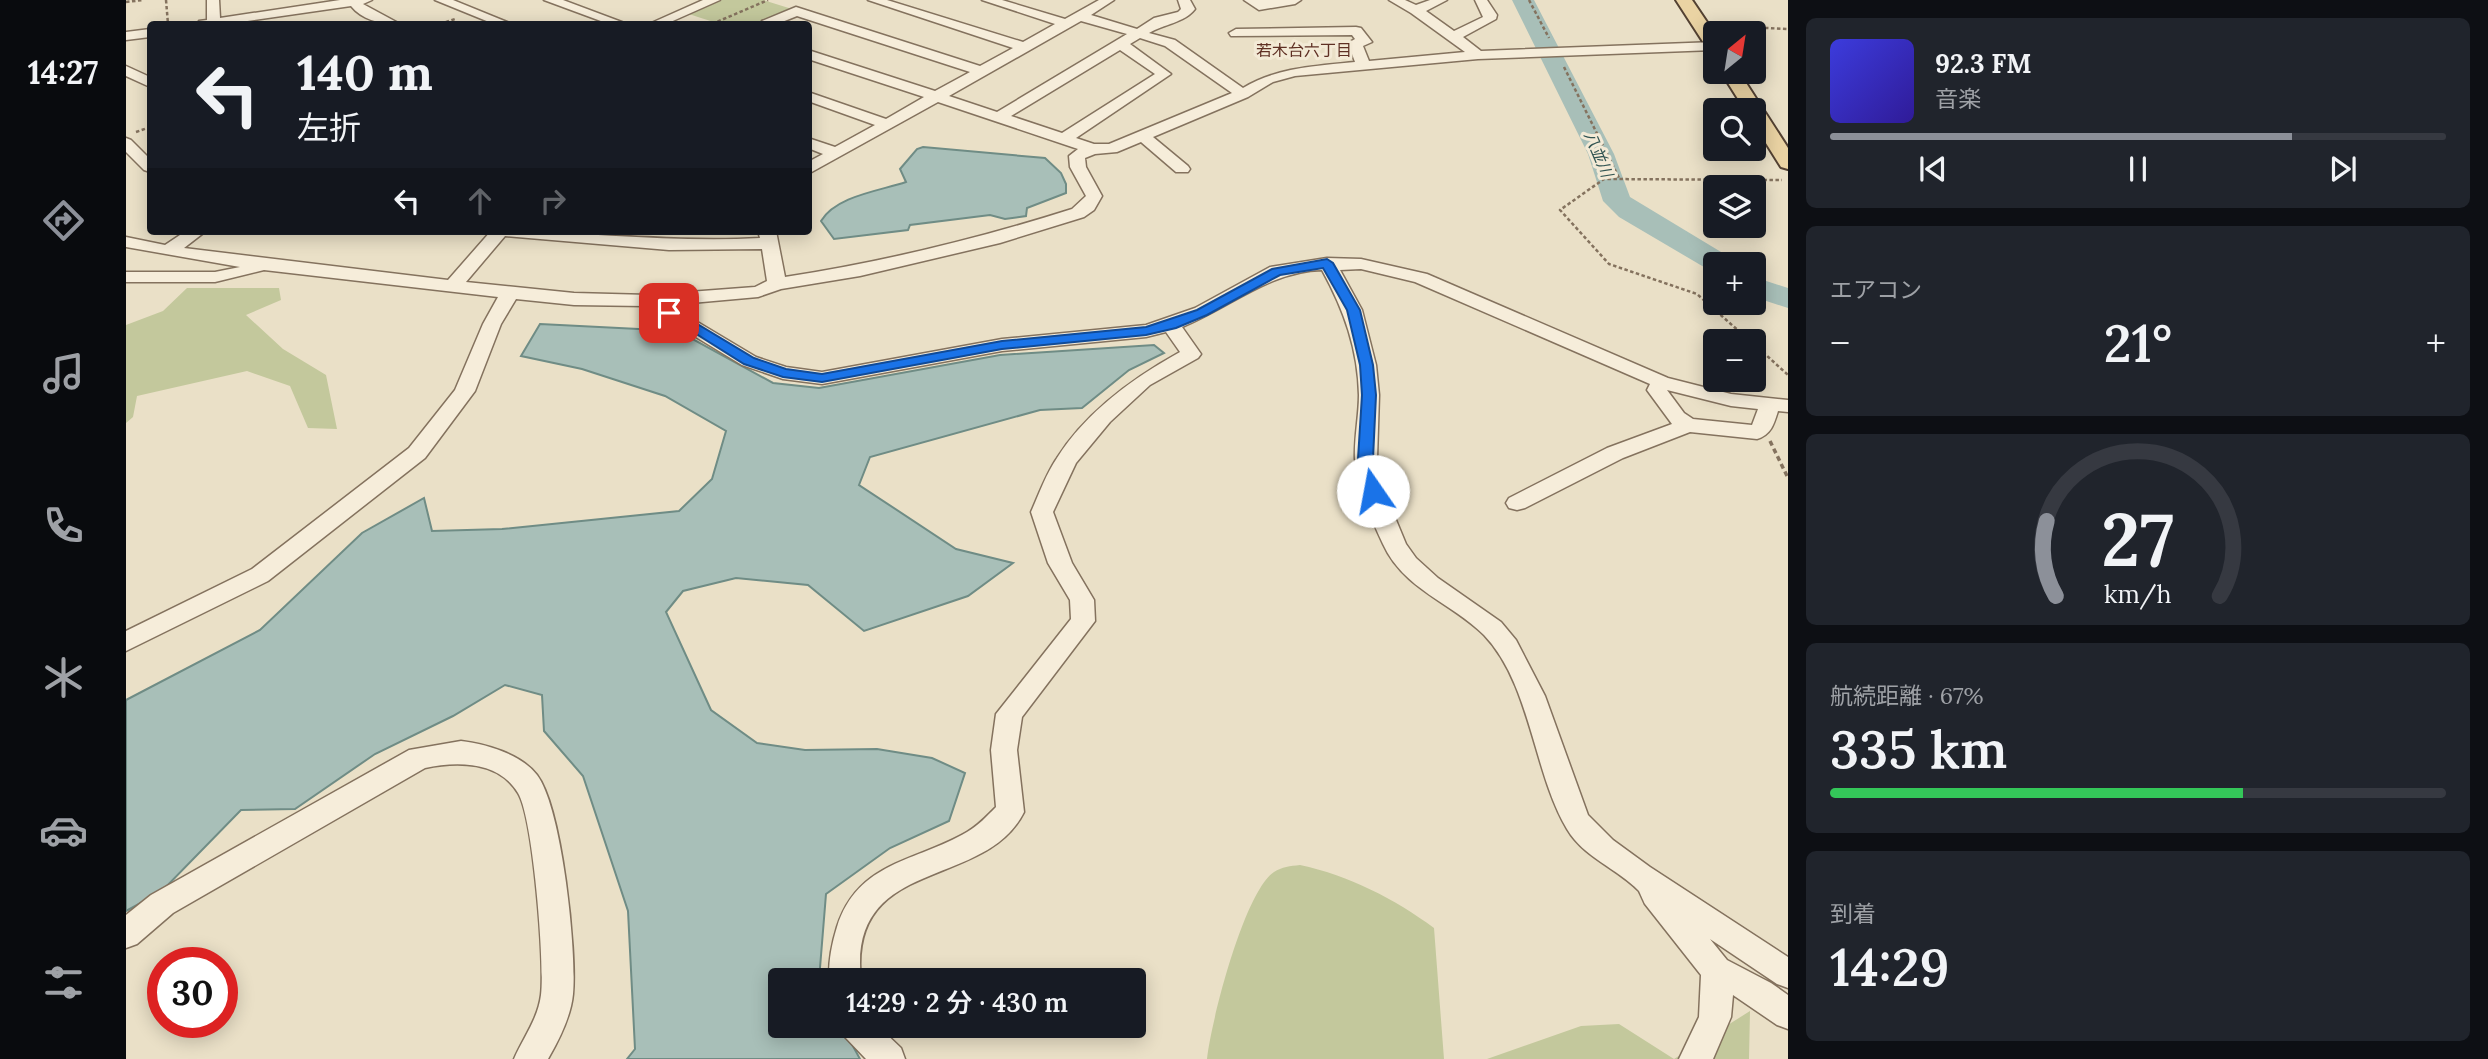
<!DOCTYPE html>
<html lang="ja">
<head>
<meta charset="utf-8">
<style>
	body { margin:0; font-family:Lora,"Noto Sans JP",serif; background:#20242c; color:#f1f3f6; height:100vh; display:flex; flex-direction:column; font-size:26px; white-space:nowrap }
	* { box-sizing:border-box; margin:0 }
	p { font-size:23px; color:#9ea1a6 }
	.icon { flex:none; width:38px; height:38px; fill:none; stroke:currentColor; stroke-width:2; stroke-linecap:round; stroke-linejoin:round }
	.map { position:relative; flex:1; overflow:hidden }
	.sheet { display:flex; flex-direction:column; gap:18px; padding:18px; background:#0d0f14; width:700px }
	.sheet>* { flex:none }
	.guide { position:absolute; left:21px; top:21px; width:665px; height:214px; border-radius:7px; box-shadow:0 4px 18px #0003; background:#171b24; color:#f1f3f6; overflow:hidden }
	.needle { width:46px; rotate:30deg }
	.fabs { position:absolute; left:1577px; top:21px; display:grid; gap:14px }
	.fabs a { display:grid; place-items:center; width:63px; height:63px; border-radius:7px; background:#171b24; box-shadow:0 4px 18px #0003; font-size:35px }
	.speed { position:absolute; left:21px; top:947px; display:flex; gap:14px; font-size:35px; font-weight:700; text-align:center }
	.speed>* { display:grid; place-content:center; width:91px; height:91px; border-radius:50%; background:#171b24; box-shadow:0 4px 18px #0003; line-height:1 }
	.speed .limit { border:10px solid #d22; background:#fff; color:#111 }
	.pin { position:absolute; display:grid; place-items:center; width:60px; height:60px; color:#fff; margin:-30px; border-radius:14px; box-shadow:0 4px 10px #0006 }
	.me { position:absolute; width:77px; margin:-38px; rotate:348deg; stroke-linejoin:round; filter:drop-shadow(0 0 5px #0008) }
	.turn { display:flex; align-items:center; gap:24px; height:147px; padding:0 35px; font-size:32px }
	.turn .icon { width:91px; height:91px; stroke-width:2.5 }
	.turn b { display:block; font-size:49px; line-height:60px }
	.lanes { display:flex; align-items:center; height:66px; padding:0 35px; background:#0003; justify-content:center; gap:35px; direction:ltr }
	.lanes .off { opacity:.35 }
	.big { font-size:52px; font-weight:600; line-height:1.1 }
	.sheet .card { flex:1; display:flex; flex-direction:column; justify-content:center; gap:10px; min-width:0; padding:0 24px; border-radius:10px; background:#20242c }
	.sheet .dial { align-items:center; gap:0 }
	.dial svg { height:182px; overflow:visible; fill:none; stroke:#363941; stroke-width:7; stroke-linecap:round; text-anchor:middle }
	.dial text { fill:#f1f3f6; stroke:none }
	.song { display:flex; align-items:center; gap:21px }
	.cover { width:84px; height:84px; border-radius:10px; background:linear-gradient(135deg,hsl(240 70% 55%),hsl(250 70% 35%)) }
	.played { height:7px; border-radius:4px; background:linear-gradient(90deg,#8c9099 75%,#363941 75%) }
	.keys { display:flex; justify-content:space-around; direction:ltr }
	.heat { display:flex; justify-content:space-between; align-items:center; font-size:38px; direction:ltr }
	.charge { height:10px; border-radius:5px; background:linear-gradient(90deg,#34c759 67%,#363941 0) }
	.trip { position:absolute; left:642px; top:968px; width:378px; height:70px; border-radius:7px; background:#171b24; box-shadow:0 4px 18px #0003; font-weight:600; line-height:70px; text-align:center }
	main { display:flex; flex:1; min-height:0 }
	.menu { display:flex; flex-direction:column; width:126px; justify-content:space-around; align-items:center; background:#090b0e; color:#9ea1a6 }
	.menu .icon { width:49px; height:49px }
	.menu .current { color:#8c9099 }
	.menu b { font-size:32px; color:#f1f3f6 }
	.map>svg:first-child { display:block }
	.green { fill:#c3c89c }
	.water { fill:#a8bfb8; stroke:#6f8c85; stroke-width:2 }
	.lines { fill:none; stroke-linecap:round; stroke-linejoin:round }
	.river { fill:#a8bfb8; fill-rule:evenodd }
	.minor-casing { stroke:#84725e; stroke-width:3 }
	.major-casing { stroke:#534132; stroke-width:4 }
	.path-far1 { stroke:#84725e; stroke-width:2.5; stroke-dasharray:3.5 2.5; stroke-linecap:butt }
	.path { stroke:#84725e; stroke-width:3.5; stroke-dasharray:5 3.5; stroke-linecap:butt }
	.minor { fill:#f6edda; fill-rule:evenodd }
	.major { fill:#ead3a3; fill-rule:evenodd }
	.route { fill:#1a73e8; stroke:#114b97; stroke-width:2 }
	.labels { text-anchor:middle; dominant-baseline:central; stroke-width:6; stroke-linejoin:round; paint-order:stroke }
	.far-neighbourhood-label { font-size:16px; fill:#5f3024; stroke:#f3ead6 }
	.far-water-label { font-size:16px; font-style:italic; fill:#315452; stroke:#f3ead6 }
</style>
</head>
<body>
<main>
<nav class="menu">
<b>14:27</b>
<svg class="icon current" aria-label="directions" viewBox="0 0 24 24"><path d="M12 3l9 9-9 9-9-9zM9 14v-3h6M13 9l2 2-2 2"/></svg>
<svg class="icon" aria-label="music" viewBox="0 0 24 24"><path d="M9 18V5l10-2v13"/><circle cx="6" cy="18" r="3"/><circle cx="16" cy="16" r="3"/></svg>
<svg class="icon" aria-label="phone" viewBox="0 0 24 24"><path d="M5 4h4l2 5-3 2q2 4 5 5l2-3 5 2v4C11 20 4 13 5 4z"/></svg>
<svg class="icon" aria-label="climate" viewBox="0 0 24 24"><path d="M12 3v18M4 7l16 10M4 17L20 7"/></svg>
<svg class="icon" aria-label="car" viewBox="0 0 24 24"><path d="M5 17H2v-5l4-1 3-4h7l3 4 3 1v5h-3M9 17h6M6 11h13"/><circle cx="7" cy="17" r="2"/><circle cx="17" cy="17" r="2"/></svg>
<svg class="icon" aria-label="filters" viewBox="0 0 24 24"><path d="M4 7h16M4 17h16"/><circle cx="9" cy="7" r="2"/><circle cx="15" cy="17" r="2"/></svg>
</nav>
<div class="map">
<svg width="1662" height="1059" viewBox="0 0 1662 1059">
	<rect width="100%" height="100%" fill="#eae0c7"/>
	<!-- green -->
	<path class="green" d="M596,0H637L666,9C623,29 608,30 563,14Z
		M61,288H153L155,300L120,315L157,349L200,375L211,429L182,428L164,386L121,371L11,396L7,417L0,423V325L37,311Z
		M1174,865C1222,875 1269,899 1308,928L1318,1059H1081C1085,1022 1118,892 1148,872C1156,867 1164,866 1174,865Z
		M1624,1011L1623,1059H1361L1455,1026L1493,1024L1548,1059Z"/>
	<!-- water -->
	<path class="water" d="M797,147L919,158L935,173L940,184V193L901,208L900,216L879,219L864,215L784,225L782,230L708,239L695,221C710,196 753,191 780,182L774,169L791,149Z
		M414,324L552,331L647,383L693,388L874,355L1028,345L1038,353L1003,370L956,408L914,410L744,457L733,485L830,549L887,563L842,596L738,631L682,585L610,578L557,591L540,612L585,710L631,743L679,750L751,749L806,758L839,773L823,821L764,848L700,894L693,980H654V1026H716L734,1059H501L509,1049L502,911L457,776L418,731L416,695L379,685L327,716L249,754L169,809L115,810L35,892L0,911V700L134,630L236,533L298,498L306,531L376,529L553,511L586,479L600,431L539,396L456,369L395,356Z"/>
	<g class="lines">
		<!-- river -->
		<path class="river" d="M1386,0H1408L1488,154L1504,197L1605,258L1609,264H1589V272L1583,270L1493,217L1477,201L1462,154Z
			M1628,277L1662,288V308L1628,297Z"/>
		<!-- minor casing -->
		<g class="minor-casing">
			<path id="minor" d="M81,0H93L94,18L214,0H246L237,4L274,24C257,25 236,20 225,6L101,24H72L73,21L81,20Z
				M309,0H327L386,24H368Z
				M418,0H437L501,24H483Z
				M577,0H594L540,24H523Z
				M742,0H761L897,42L929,24L856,0H876L939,19L973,0H988L965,15L1011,29L1028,18L1052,12L1055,9L1052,0H1064L1069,9C1058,23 1038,24 1023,33L1049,40L1117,88C1152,67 1190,66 1229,62L1222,43L1229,39L1226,35L1105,36L1103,33L1110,29L1230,27L1235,28L1246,42L1237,46L1243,61L1339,52L1285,13L1263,0H1279L1290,5L1304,0H1321L1300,11L1328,31L1357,17L1349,0H1361L1371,15L1370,19L1337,37L1355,51L1589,42L1588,50L1352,59L1169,76L1147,82L1122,97L1027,137L1062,166L1064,169L1062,172H1050L1015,142L991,152L969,154L959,158L960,167L976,196L968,210L958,217L874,243L734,276L655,289L632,297L543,305L630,357L660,367L696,372L876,339L1020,325L1069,308L1144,267L1201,258L1235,259L1301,274L1542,378L1605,394L1662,400V412L1652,411C1648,424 1645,435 1631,439L1564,432L1497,458L1399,508L1391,510L1383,508L1380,503L1383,498L1481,448L1546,424L1521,390L1524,384L1289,282L1235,269L1214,270L1236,310L1250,365L1253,395L1251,459L1258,491L1280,544L1290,558L1312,578L1375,622L1390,640L1419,696L1462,815L1487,840L1524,867L1662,957V988L1651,984L1584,939L1601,960L1645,983L1662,995V1029L1651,1025L1607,995L1605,1017L1587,1059H1553L1573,1017L1575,975L1519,904C1517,900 1514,893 1513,891C1491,868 1458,858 1441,829C1407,772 1405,684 1358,635C1326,603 1277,589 1257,544C1245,518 1231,487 1229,459C1228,438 1233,416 1233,395C1232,349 1218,310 1196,270C1144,271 1103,308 1056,327L1075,354L1072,358L1024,385L984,422L950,463L927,512L946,563L968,600L969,621L896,717L891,750L898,812C859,891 721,855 735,980H703V975C703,959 706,943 711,927C732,861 790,862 841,832C852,826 861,816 870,807L865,750L870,714L945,619L944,600L922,563L905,512C913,494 920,474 931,458C960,412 1007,378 1054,352L1040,332L1020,337L876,351L696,384L657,379L616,365L519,306L448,305L390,299L375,324L349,391L299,458L142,581L0,651V631L126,569L283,448L329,390L357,324L372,297L138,270L89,282H0V272H89L114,267L0,247V237L39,245L60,231H80L58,248L322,280L365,231C455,231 544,243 634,238L632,231H650L659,277C757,262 851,239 946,209L960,196L944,167L943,156L952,149L812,102L682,174V162L697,154L682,148V138L709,147L749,125L682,101V92L760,119L798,97L682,59V50L809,91L844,72L671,16L651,24H635L636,21L670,7L854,66L887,48ZM955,21L1001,34L871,112L823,96ZM1014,38L1039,46L1106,93L983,144H968L950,138L1045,74L1004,44ZM994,50L1029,74L936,133L885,116ZM379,236L543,250L636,249L641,281L629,287L523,295L448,293L340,282ZM1541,390L1605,406L1632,409L1626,425L1567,419L1558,413Z
				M1118,0H1175L1169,4L1133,10Z
				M24,29V37L0,40V32Z
				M0,66L24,77V87L0,76Z
				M0,138L5,140L24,159V172L18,170L0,152Z
				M335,741C360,744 395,754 411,775C436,808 451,952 447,994C445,1016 433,1040 422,1059H388C397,1038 412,1019 415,995C419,963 407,817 392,793C373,761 331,761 299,768L47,913L11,944L0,948V915L25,895L283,750Z
				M714,1026H752L775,1048L779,1059H740L719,1037Z"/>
		</g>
		<!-- major casing -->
		<g class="major-casing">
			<path id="major" d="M1550,0H1566L1589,34V52L1583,51Z
				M1595,72H1613L1662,148V169L1655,167L1628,124V110H1619Z"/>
		</g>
		<!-- path-far1 -->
		<path class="path-far1" d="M40,0L42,24
			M1403,0L1423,38
			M0,2L17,0
			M314,24L329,19
			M586,24L642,0
			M1597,26L1662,29
			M1438,67L1493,178
			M10,132L24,127
			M1624,341L1571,294L1483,264L1434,210L1478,179L1656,180
			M1628,344L1662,375"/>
		<!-- path -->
		<path class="path" d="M1644,441L1662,478"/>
		<!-- minor -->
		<use href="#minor" class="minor"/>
		<!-- major -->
		<use href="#major" class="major"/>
	</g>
	<!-- route -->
	<path class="route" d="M1201,259L1207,263L1234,310L1247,365L1250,395L1247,459L1255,491L1247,496L1239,491L1232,459L1236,395L1234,365L1221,310L1197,268L1154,275L1081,315L1050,328L1020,335L876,349L696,382L657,377L618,364L537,313L543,309L548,310L628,358L660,369L696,374L876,341L1020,327L1071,310L1146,269Z"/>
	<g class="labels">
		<!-- far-neighbourhood labels -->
		<g class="far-neighbourhood-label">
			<text x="1178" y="50">若木台六丁目</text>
		</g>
		<!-- far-water labels -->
		<g class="far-water-label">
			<text transform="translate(1473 154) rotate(67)">八並川</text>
		</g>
	</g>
</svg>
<div class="fabs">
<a><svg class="needle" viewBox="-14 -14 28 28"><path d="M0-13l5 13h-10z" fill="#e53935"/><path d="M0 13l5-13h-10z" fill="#9ea1a6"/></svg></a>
<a><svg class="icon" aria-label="search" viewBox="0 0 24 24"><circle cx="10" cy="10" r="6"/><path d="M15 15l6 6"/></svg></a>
<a><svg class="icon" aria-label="layers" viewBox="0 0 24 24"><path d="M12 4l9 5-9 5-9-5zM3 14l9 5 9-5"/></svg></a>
<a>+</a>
<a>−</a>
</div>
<div class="speed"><div class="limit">30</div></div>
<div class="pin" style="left:543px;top:313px;background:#d93025"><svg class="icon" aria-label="arrive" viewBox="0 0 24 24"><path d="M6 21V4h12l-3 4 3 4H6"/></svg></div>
<svg class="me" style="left:1247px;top:491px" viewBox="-20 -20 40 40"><circle r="19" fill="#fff"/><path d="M0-13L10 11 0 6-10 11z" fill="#1a73e8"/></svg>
<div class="trip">14:29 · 2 分 · 430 m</div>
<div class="guide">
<div class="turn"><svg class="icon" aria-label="left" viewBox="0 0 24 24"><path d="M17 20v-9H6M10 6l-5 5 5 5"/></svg><div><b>140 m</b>左折</div></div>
<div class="lanes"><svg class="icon" aria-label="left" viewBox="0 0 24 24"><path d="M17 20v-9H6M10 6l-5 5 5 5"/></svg><svg class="icon off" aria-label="ahead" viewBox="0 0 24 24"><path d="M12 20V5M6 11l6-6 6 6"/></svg><svg class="icon off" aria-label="right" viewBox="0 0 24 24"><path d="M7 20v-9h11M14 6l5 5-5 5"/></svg></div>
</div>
</div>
<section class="sheet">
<div class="card">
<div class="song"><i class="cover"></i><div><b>92.3 FM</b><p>音楽</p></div></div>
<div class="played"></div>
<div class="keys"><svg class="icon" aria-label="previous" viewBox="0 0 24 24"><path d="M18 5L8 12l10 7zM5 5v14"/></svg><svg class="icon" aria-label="pause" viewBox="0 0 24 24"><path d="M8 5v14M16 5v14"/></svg><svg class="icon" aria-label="next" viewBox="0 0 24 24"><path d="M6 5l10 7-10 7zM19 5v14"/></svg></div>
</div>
<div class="card"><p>エアコン</p>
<div class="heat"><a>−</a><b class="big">21°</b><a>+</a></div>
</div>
<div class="card dial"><svg viewBox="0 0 100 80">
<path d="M14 69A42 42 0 1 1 86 69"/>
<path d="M14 69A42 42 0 0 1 10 36" stroke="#8c9099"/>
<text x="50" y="56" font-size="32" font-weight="700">27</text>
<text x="50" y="72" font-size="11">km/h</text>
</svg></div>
<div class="card"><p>航続距離 · 67%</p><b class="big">335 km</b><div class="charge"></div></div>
<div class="card"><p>到着</p><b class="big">14:29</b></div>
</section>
</main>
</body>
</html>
